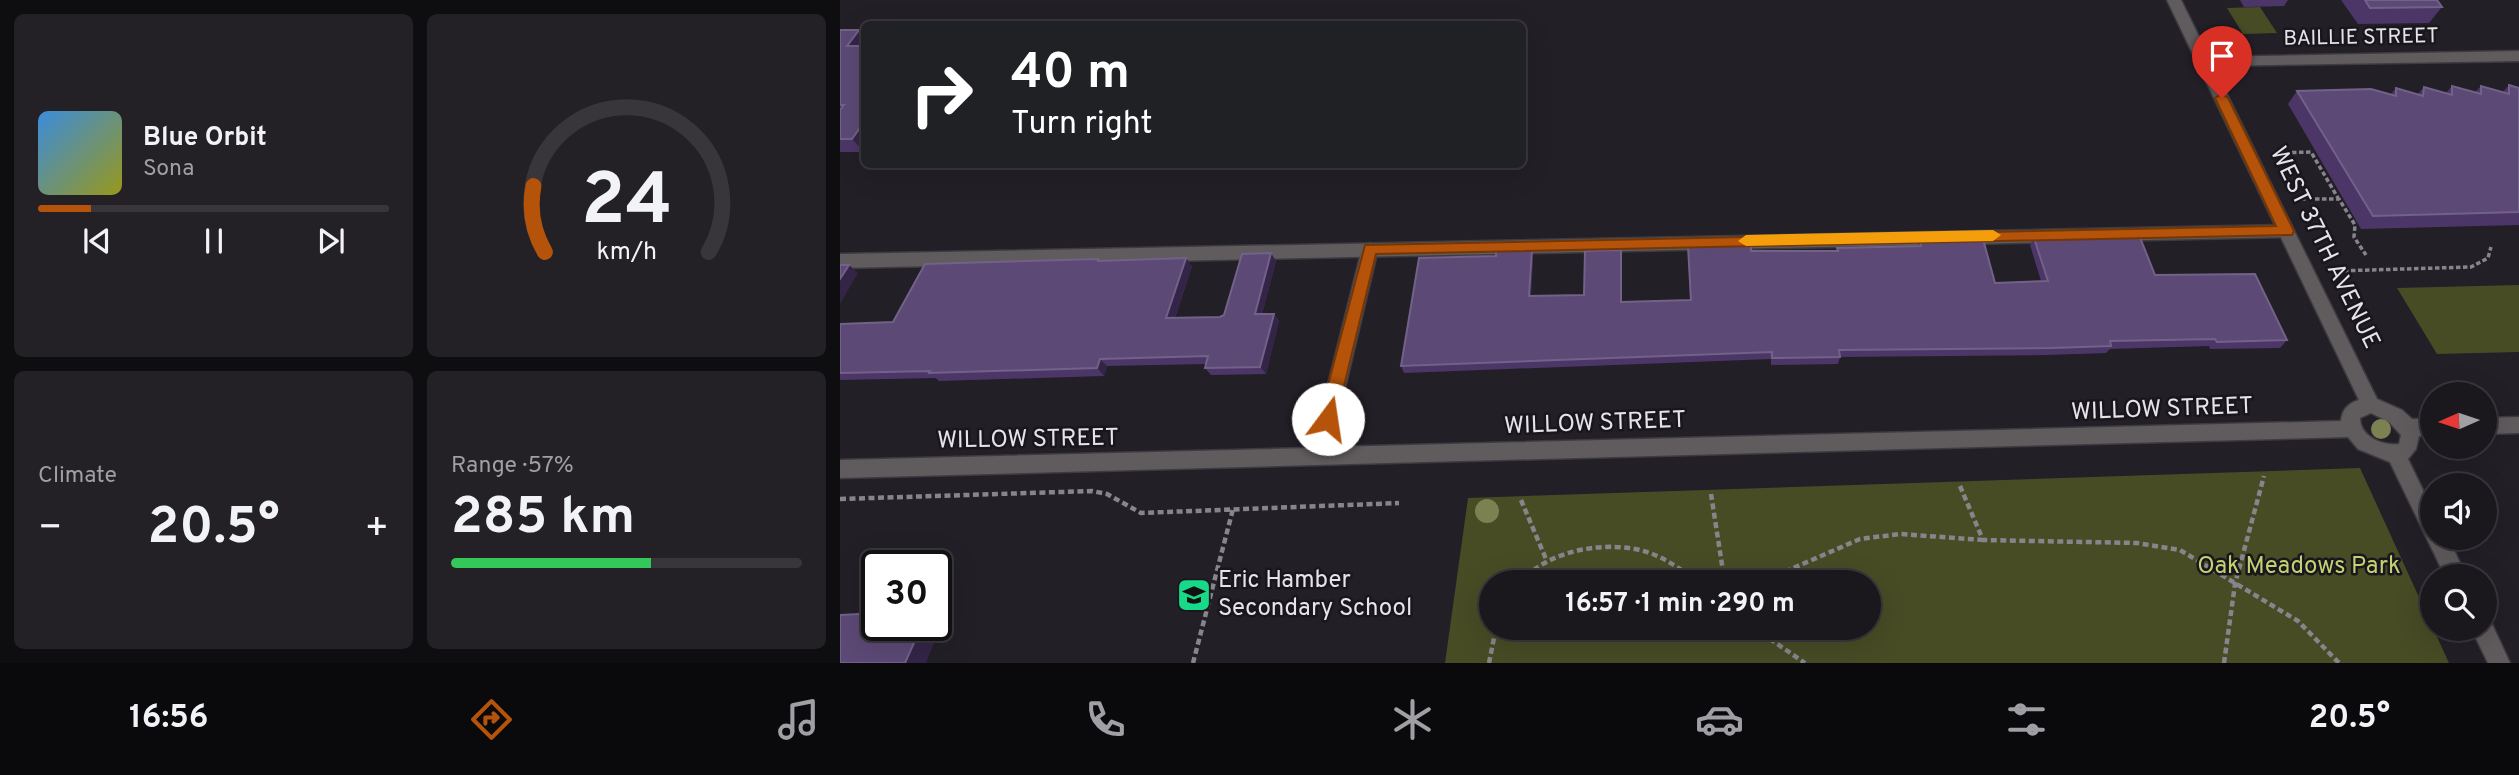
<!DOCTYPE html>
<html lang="en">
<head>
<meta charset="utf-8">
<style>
	body { margin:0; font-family:Overpass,sans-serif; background:#232026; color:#f1f3f6; height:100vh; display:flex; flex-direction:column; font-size:26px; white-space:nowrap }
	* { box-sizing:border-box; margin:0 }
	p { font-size:23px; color:#9f9fa4 }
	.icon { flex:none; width:38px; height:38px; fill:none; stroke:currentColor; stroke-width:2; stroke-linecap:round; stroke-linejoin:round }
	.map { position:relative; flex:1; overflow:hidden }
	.panel { display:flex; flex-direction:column; gap:14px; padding:14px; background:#0e0d10; width:840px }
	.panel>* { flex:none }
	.banner { position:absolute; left:21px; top:21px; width:665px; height:147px; border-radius:10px; box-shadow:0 7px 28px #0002,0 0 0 2px #38363b; background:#202124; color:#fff; overflow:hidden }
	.needle { width:46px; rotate:267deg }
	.controls { position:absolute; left:1580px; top:382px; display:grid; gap:14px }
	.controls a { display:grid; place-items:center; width:77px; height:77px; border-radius:50%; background:#1a171d; box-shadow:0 7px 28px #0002,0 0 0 2px #38363b; font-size:35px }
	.speed { position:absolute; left:21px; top:550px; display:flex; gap:14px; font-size:35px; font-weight:700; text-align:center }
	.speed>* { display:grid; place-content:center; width:91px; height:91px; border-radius:50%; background:#1a171d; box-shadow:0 7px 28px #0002,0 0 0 2px #38363b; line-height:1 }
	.speed .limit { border:4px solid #111; border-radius:10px; background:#fff; color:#111 }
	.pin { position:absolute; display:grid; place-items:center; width:60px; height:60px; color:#fff; margin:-72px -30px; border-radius:50% 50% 50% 0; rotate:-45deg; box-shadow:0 0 7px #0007 }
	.pin .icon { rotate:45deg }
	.me { position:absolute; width:77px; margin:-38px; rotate:14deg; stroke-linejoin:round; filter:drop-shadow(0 0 5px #0008) }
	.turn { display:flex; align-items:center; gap:24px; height:147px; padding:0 35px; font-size:32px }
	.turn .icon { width:91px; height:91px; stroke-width:2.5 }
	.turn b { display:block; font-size:49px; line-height:60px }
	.big { font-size:52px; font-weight:700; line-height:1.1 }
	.panel .widget { flex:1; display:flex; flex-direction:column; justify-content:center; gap:10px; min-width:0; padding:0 24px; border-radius:10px; background:#232026 }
	.panel .dial { align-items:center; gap:0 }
	.dial svg { height:182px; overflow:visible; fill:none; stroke:#38363b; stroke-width:7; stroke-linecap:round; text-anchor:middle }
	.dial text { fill:#f1f3f6; stroke:none }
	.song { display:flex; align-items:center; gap:21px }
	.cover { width:84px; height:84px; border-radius:10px; background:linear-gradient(135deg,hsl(210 70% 55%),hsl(60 70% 35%)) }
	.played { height:7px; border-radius:4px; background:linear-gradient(90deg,#b45309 15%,#38363b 15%) }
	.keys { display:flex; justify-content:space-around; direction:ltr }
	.heat { display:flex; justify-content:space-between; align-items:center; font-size:38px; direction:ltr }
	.charge { height:10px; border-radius:5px; background:linear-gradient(90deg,#34c759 57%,#38363b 0) }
	.panel .tiles { flex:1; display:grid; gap:14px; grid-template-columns:repeat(2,1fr) }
	.trip { position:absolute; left:639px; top:570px; width:402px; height:70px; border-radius:35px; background:#1a171d; box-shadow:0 7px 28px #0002,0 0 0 2px #38363b; font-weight:700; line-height:70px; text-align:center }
	.dock { display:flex; height:112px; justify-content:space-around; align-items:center; background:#0a090c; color:#9f9fa4 }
	.dock .icon { width:49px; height:49px }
	.dock .current { color:#b45309 }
	.dock b { font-size:32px; color:#f1f3f6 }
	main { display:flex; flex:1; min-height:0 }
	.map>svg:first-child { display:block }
	.green { fill:#474c25; fill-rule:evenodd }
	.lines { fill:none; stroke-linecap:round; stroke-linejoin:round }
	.lane-casing { stroke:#3d3b42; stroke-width:3 }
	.street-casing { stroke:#3d3b42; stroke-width:3 }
	.path-far1 { stroke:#87848b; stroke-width:3.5; stroke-dasharray:4.5 2.5; stroke-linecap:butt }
	.path { stroke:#87848b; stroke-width:4.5; stroke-dasharray:6 3.5; stroke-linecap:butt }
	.lane { fill:#605b5c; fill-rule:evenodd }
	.street { fill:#605b5c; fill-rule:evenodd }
	.tree { fill:#7b8150 }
	.wall { fill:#4c3668 }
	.shaded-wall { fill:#342548 }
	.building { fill:#5c4976; stroke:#726188; stroke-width:2 }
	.route { fill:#b45309; stroke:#753606; stroke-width:2 }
	.slow { fill:#f59e0b }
	.labels { text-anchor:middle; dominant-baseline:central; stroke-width:5; stroke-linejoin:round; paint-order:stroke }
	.far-street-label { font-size:21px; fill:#e6e4e9; stroke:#19161d }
	.street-label { font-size:24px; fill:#e6e4e9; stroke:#19161d }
	.park-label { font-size:24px; fill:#c3d172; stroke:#19161d }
	.poi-label { font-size:24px; fill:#e6e4e9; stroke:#19161d; text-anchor:start }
</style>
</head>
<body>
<main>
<section class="panel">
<div class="tiles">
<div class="widget">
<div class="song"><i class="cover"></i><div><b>Blue Orbit</b><p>Sona</p></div></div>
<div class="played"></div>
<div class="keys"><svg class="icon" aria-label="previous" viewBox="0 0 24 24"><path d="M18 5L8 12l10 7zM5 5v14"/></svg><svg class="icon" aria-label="pause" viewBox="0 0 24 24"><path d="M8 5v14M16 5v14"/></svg><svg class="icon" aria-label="next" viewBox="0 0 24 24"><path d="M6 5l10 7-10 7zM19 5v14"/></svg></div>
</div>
<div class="widget dial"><svg viewBox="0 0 100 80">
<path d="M14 69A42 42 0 1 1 86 69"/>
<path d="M14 69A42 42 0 0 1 9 40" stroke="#b45309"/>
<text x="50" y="56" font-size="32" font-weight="700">24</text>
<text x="50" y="72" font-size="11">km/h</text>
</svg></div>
<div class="widget"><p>Climate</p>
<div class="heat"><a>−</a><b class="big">20.5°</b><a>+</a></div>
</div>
<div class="widget"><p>Range · 57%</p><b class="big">285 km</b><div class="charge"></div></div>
</div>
</section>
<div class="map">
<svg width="1679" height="663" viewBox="0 0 1679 663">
	<rect width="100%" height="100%" fill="#221f27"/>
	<!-- green -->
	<path class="green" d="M1420,7L1437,33L1403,34L1387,8Z
		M1679,285V352L1597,354L1557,288Z
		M1520,468L1609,663H605L628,498ZM651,583H1029V628H651Z"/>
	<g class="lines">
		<!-- lane casing -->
		<g class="lane-casing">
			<path id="lane" d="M1446,225L1454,231L1446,237L0,268V254Z"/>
		</g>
		<!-- street casing -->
		<g class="street-casing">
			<path id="street" d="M1327,0H1341L1369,57L1679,51V61L1373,66L1537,399L1562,410L1572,419H1592V435L1579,436L1576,449L1568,459L1592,509V537H1608L1626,576H1605L1550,462L1518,449L1508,437L0,478V460L472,448L522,249L530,243L538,249L491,447L1501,421C1502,409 1509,403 1519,400ZM1531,413L1549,422L1561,435L1559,444C1543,446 1520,437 1520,418Z
				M1679,417V433L1645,434V418Z
				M1645,619L1650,620L1670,663H1648L1631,628H1645Z"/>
		</g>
		<!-- path-far1 -->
		<path class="path-far1" d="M1438,153L1471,152L1498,198
			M1461,199H1499L1515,225L1514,237L1526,255
			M1497,271L1631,267L1648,258L1651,247"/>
		<!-- path -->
		<path class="path" d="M1120,486L1143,540L1297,543L1340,550L1458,621L1499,663
			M871,494L883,571L881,583
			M0,499L252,491L267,494L301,513L559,503
			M681,500L706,559
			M680,583C708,549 769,539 810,553C829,560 845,573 862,583
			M919,583L1020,539L1060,534L1143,540
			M914,628L965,663
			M353,663L393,509
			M649,663L656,628
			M1384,663L1395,584L1424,476"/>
		<!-- lane -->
		<use href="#lane" class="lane"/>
		<!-- street -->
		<use href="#street" class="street"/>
	</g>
	<!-- trees -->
	<g class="tree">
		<circle cx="1541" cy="429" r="10"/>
		<circle cx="647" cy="511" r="12"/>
	</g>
	<!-- wall -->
	<path class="wall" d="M1400,0H1448L1444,6L1404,7Z
		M1501,0H1597L1602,7L1589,23L1518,24Z
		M0,30H19L24,36V152H0Z
		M1669,85L1679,88V225L1521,229L1448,104L1457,91L1550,95L1556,88L1578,94L1584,87L1606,93L1612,86L1634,93L1641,86L1663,92Z
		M1194,238L1315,275L1447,340L1440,348L1370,349L1369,346L1270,349L1266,353L1207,355L1000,357L998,364L931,365V359L564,373L561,366L693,258L691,296L744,295L781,250L782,302L850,300L848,254L911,251H996L997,248L1078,246L1080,241L1155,283L1201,281L1190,245Z
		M258,259L260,261L352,266L335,318L380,317L384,315L436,261L422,314H434L439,321L426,374L371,375L365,368L366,364L267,366L264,376L99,381L96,378L0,380V324L53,322Z"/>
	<!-- shaded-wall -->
	<path class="shaded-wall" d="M19,30L24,36V52L7,46Z
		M24,122V152L12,139Z
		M692,250L693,258L690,304L689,296Z
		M431,253L436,261L420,322L415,314Z
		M346,258L352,266L332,326L326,318Z
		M9,265L18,273L0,304V279Z
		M434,314L439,321L426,374L420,367Z
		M260,359L267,366L264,376L257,368Z
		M96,616L104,619L86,663H65L82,625H96Z"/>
	<!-- building -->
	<path class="building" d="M1525,0H1597L1602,7L1530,8Z
		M0,30H19L7,46H24V122L12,139H0V110L4,105H0Z
		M1669,85L1679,88V212L1533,216L1457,91L1531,89L1556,96V88L1583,96L1584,87L1612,95V86L1641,94V86L1669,94Z
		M1299,235L1315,275L1415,274L1447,340L1377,342L1375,339L1270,341L1271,346L1211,348L999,350L1000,357L932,358V352L561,366L579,258L656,256V251L692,250L689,296L744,295L745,251L781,250V302L851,300L848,246L911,244V251H998L997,248L1081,246L1080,241L1143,239L1155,283L1208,281L1194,238Z
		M431,253L415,314H434L420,367L365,368L368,356L260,359L257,368L89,373L90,371L0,373V324L53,322L85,264L258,259V261L346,258L326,318L380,317L384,315L402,254Z
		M0,265H9L0,279Z
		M37,613V625H82L65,663H0V615Z"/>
	<!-- route -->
	<path class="route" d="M1382,94L1388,98L1454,231L1452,235L536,254L496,419L494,424L488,426L482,424L479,419L525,245L1436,226L1375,98Z"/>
	<!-- slow -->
	<path class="slow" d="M1153,230L1161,235L1153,241L906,246L898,241L906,235Z"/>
	<!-- icons -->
	<defs>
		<g id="school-square" transform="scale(1.75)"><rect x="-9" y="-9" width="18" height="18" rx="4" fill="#18d989" stroke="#19161d"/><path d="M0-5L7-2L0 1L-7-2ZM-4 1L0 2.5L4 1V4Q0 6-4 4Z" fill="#111"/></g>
	</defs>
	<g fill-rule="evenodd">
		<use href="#school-square" x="354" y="595"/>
	</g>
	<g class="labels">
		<!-- far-street labels -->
		<g class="far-street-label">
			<text transform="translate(1521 38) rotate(-1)">BAILLIE STREET</text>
		</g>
		<!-- street labels -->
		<g class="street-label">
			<text transform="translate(1484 248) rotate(64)">WEST 37TH AVENUE</text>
			<text transform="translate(1322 410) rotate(-2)">WILLOW STREET</text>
			<text transform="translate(755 424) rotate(-2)">WILLOW STREET</text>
			<text transform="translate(188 440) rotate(-1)">WILLOW STREET</text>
		</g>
		<!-- park labels -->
		<g class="park-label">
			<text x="1459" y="567">Oak Meadows Park</text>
		</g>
		<!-- poi labels -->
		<g class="poi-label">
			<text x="378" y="581">Eric Hamber<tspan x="378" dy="28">Secondary School</tspan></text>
		</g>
	</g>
</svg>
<div class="controls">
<a><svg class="needle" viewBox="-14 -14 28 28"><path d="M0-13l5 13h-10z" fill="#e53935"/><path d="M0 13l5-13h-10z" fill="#9f9fa4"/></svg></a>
<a><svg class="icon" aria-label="sound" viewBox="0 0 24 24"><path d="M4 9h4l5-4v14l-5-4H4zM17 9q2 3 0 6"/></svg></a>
<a><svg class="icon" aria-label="search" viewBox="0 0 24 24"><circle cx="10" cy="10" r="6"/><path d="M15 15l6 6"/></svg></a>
</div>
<div class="speed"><div class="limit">30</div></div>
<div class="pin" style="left:1382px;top:98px;background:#d93025"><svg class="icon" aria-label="arrive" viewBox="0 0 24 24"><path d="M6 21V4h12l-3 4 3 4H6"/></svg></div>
<svg class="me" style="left:488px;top:419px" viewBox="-20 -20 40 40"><circle r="19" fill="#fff"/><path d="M0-13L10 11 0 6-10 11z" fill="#b45309"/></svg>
<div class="trip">16:57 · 1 min · 290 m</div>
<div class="banner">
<div class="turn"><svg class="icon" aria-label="right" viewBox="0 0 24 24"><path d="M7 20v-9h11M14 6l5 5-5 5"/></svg><div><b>40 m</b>Turn right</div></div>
</div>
</div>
</main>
<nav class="dock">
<b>16:56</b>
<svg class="icon current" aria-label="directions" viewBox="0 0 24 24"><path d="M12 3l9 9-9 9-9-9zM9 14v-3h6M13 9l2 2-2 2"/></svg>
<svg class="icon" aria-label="music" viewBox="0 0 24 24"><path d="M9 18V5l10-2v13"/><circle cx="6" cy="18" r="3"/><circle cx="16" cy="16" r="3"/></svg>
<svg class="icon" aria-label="phone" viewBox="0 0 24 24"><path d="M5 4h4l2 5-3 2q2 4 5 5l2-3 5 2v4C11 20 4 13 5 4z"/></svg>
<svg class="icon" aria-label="climate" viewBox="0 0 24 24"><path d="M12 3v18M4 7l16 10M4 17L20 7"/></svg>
<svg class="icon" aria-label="car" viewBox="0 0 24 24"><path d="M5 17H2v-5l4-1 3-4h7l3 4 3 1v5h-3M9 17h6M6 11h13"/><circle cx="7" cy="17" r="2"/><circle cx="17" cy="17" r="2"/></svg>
<svg class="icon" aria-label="filters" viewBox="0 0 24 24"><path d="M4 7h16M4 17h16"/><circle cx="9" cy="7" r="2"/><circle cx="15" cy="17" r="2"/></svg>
<b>20.5°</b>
</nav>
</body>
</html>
